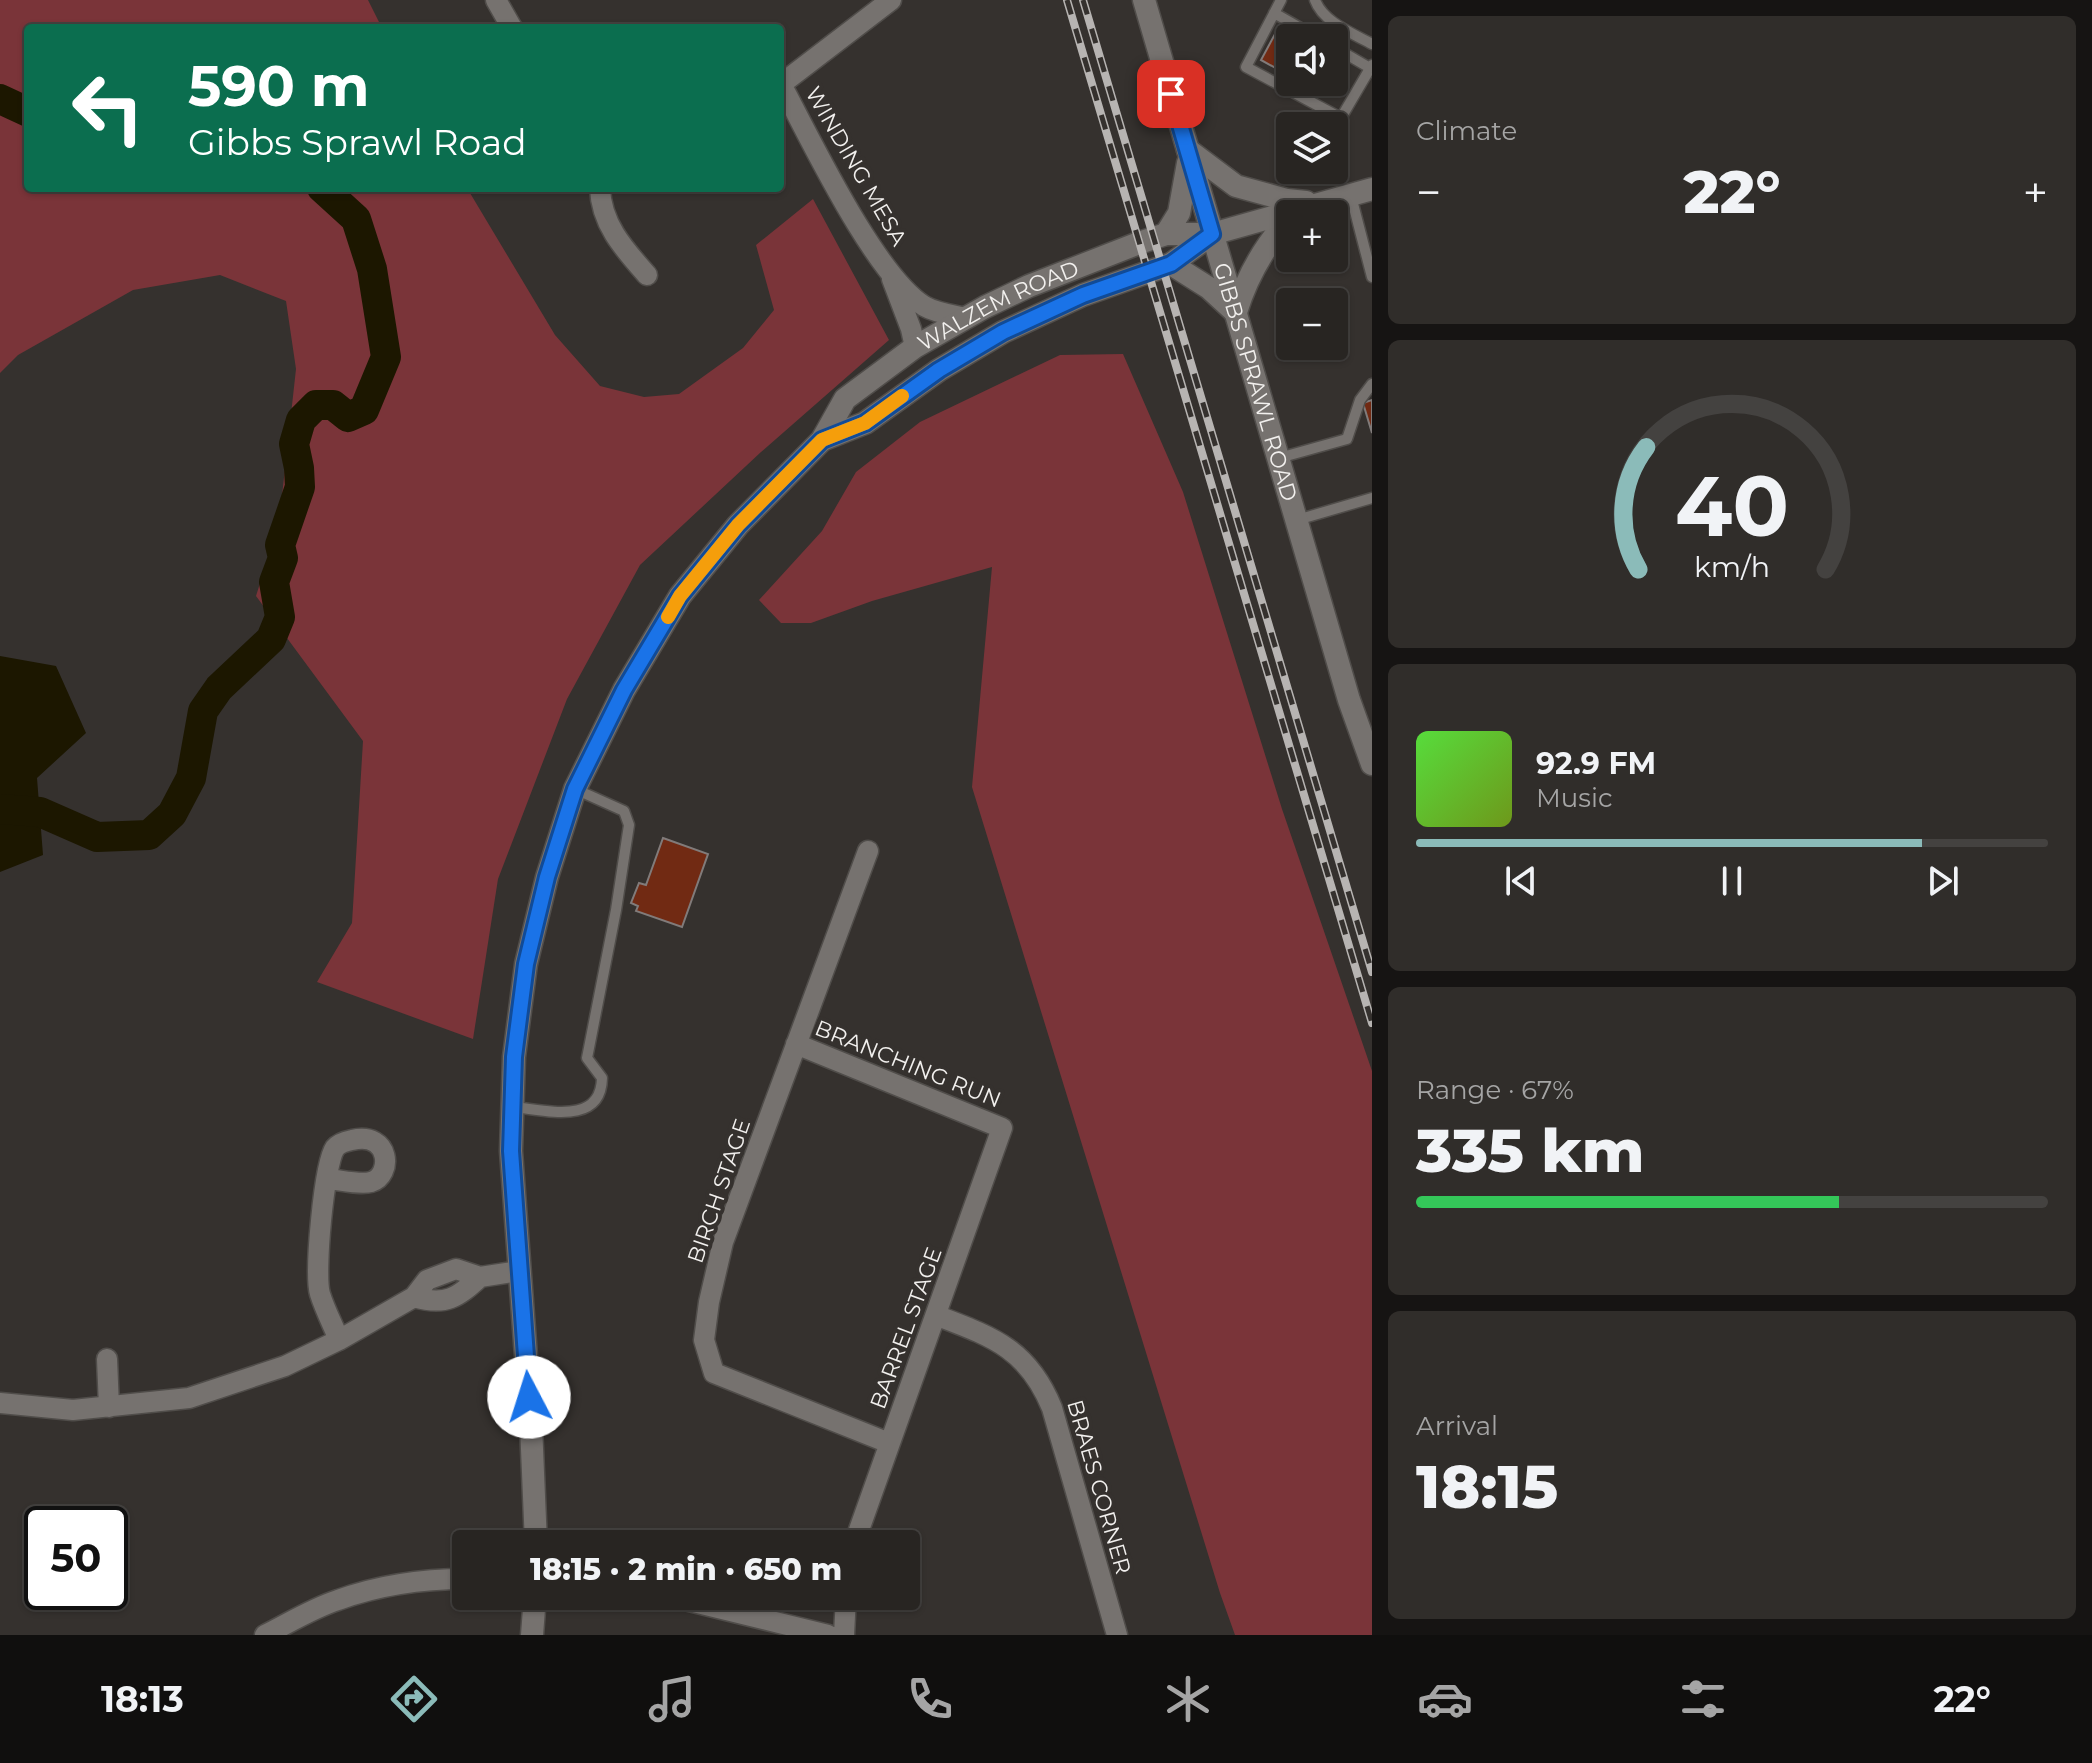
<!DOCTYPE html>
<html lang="en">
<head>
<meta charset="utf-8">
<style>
	body { margin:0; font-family:Montserrat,sans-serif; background:#302d2a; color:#f1f3f6; height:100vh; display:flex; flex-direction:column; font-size:30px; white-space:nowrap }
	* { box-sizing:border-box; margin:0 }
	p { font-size:26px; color:#a5a5a5 }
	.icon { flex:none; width:44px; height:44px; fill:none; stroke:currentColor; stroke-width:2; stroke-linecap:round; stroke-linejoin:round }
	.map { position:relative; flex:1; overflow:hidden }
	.drawer { display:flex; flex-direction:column; gap:16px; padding:16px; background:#161413; width:720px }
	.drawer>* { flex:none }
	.hud { position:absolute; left:24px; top:24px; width:760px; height:168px; border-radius:8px; box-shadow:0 2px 6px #0004,0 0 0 2px #444240; background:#0b6e4f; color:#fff; overflow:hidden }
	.buttons { position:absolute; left:1276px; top:24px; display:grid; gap:16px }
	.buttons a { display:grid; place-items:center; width:72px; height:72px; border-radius:8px; background:#282522; box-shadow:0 2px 6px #0004,0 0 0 2px #444240; font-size:40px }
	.speed { position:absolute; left:24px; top:1506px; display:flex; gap:16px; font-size:40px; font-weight:700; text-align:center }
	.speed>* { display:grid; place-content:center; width:104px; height:104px; border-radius:50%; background:#282522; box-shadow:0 2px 6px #0004,0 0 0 2px #444240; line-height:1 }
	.speed .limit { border:4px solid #111; border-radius:12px; background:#fff; color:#111 }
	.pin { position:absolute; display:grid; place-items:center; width:68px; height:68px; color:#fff; margin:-34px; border-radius:16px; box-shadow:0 4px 12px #0006 }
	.me { position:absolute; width:88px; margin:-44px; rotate:355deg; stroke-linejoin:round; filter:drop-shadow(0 0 6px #0008) }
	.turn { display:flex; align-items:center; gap:28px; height:168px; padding:0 32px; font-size:36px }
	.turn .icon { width:104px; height:104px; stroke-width:2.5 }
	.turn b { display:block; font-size:56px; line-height:68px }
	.big { font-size:60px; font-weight:800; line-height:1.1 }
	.drawer .card { flex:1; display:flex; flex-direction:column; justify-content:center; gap:12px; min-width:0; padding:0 28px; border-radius:12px; background:#302d2a }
	.drawer .dial { align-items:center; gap:0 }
	.dial svg { height:208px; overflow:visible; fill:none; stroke:#444240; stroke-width:7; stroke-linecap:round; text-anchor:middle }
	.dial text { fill:#f1f3f6; stroke:none }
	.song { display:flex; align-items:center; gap:24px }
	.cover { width:96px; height:96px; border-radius:12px; background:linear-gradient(135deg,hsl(110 70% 55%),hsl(80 70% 35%)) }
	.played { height:8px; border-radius:4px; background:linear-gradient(90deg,#8bbbb9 80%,#444240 80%) }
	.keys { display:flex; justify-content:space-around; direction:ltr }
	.heat { display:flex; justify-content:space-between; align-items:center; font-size:44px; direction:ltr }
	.charge { height:12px; border-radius:6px; background:linear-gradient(90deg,#34c759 67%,#444240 0) }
	.trip { position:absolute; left:452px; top:1530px; width:468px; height:80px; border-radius:8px; background:#282522; box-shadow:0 2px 6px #0004,0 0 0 2px #444240; font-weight:800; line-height:80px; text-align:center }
	.tabs { display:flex; height:128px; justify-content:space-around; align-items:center; background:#100f0e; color:#a5a5a5 }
	.tabs .icon { width:56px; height:56px }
	.tabs .current { color:#8bbbb9 }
	.tabs b { font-size:36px; color:#f1f3f6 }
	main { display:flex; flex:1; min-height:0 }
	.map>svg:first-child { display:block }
	.green { fill:#7a3439 }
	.water { fill:#1c1700 }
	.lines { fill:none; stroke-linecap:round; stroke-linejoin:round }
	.river { stroke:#1c1700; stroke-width:30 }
	.building { fill:#712a13; stroke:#817b7a; stroke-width:2 }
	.service-casing { stroke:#504d4a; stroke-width:13 }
	.minor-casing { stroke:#504d4a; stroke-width:23 }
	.secondary-casing { stroke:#504d4a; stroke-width:25 }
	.service { stroke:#76726f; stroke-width:10 }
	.minor { stroke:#76726f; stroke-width:20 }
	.secondary { stroke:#76726f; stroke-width:22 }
	.rail-casing { stroke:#b7b4b2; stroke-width:8 }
	.rail { stroke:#35312e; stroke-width:5; stroke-dasharray:15; stroke-linecap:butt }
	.route-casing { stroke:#114b97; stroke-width:20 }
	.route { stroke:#1a73e8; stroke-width:14 }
	.slow { stroke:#f59e0b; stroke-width:14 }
	.labels { text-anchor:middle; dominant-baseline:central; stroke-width:8; stroke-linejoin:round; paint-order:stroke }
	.street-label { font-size:22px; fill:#f2f0ee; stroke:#35312e }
</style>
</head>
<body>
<main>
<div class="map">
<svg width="1372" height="1635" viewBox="0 0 1372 1635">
	<rect width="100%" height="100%" fill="#35312e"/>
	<!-- green -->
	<path class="green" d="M0,0H368L382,28H28V188H467L555,335L600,386L644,397L679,394L743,348L774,310L756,245L813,199L889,340L761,452L640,565L567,699L498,879L473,1039L317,982L352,923L363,741L256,596L279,523L296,369L286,301L220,275L133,290L18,355L0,373Z
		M1123,354L1183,492L1282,809L1372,1071V1635H1235L1220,1593L972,787L992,567L872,601L811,623H781L759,600L822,531L856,472L920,422L1060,355Z"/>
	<!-- water -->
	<path class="water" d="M0,656L56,666L86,733L37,778L43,855L0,872Z"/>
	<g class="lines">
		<!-- river -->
		<path class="river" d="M0,99L28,112
			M0,809L40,812L97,837L149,835L172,814L191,778L203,711L219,688L271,639L280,617L274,582L283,558L280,545L300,487L299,468L294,444L301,420L316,405H333L348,417L364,410L386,357L372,269L356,219L322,188"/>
	</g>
	<!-- building -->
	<path class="building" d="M1275,34L1290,42V76L1261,60Z
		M1302,82H1334L1327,95Z
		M1372,400V433L1363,403Z
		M663,838L708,854L682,927L636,911L638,906L631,903L639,883L646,885Z"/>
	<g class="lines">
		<!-- service casing -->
		<g class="service-casing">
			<path id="service" d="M1281,0L1246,67L1341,118L1372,65
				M1315,0C1323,22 1352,33 1372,44
				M1274,13L1318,38
				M1287,40L1295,25
				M1334,47L1370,68
				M1351,196L1372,277
				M1279,458L1347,439L1360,400L1372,384
				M1297,520L1372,498
				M513,1107C546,1110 601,1126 602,1078L587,1058L616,910L629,825L624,811L575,789"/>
		</g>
		<!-- minor casing -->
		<g class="minor-casing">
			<path id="minor" d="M496,0L512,28
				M781,84C811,140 874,274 924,306C936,313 952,315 966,318
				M780,85L891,0
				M600,188C601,224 624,249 647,275
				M892,279L911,329L915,347
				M868,851L723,1242L709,1302L704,1340L714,1373L889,1443
				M796,1044L1002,1128L854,1544
				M328,1179C340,1180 360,1185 371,1182C393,1176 391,1131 352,1140C347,1141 339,1143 335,1148C324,1164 314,1274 320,1294C325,1310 333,1325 339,1340
				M414,1297C446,1306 457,1298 480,1277
				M938,1316C993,1337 1028,1349 1052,1408L1117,1635
				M107,1359L109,1407
				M0,1403L73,1410L189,1398L285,1366L339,1340L414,1297L427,1280L456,1269L480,1277L519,1271
				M669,1596L828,1635
				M265,1635C289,1623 313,1608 338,1600C379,1585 422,1579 466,1579
				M844,1635L846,1596"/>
		</g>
		<!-- secondary casing -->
		<g class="secondary-casing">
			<g id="secondary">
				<path id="s1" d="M1144,0L1349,700L1372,764"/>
				<path d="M1188,150L1236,186L1287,200L1306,202"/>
				<path d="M1166,234L1179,213L1188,163"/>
				<path d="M1171,264L1209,288L1234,311"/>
				<path d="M1236,312C1247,276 1264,246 1290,218"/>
				<path d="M822,440L865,423L939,370L1003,332L1083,295L1171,264L1212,234"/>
				<path id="s2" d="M536,1544L531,1425L511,1151L514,1057L526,964L547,877L575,789L624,690L680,596L738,525L822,440L845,399L915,347L985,307L1029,286L1139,243L1166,234H1212L1372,189"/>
				<path d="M532,1635L535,1596"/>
			</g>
		</g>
		<!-- service -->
		<use href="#service" class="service"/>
		<!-- minor -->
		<use href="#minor" class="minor"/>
		<!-- secondary -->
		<use href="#secondary" class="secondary"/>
		<!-- rail casing -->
		<g class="rail-casing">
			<path id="rail" d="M1067,0L1372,1023
				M1083,0L1372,972"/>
		</g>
		<!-- rail -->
		<use href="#rail" class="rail"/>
	</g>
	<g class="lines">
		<!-- route casing -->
		<g class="route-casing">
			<path id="route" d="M529,1397L511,1151L514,1057L526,964L547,877L575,789L624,690L680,596L738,525L822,440L865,423L939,370L1003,332L1083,295L1171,264L1212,234L1171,94"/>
		</g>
		<!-- route -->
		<use href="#route" class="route"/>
		<!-- slow -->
		<path class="slow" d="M668,617L680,596L738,525L822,440L865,423L902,396"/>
	</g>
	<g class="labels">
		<!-- street labels -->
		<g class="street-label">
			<text transform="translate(856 166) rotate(60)">WINDING MESA</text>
			<text stroke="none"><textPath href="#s2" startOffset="1422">WALZEM ROAD</textPath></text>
			<text stroke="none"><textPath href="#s1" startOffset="398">GIBBS SPRAWL ROAD</textPath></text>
			<text transform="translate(908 1064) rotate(22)">BRANCHING RUN</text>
			<text transform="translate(719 1191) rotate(-71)">BIRCH STAGE</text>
			<text transform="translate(906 1328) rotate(-70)">BARREL STAGE</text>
			<text transform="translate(1099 1487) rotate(74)">BRAES CORNER</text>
		</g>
	</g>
</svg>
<div class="buttons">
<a><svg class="icon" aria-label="sound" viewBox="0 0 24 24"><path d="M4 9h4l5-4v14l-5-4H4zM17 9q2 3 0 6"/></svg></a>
<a><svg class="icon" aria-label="layers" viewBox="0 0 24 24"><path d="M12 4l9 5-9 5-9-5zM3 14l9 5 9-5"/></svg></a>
<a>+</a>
<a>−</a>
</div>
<div class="speed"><div class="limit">50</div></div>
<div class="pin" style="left:1171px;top:94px;background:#d93025"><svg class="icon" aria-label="arrive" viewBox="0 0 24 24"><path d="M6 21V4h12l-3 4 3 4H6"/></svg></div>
<svg class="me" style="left:529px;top:1397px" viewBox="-20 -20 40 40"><circle r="19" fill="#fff"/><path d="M0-13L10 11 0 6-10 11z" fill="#1a73e8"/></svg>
<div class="trip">18:15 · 2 min · 650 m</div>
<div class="hud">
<div class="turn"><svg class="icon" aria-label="left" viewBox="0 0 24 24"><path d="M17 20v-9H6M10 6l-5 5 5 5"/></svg><div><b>590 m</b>Gibbs Sprawl Road</div></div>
</div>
</div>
<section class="drawer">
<div class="card"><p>Climate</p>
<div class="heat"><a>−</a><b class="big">22°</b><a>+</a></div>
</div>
<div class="card dial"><svg viewBox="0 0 100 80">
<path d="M14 69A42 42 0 1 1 86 69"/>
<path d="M14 69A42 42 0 0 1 17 22" stroke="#8bbbb9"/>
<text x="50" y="56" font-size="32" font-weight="700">40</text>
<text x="50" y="72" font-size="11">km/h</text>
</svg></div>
<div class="card">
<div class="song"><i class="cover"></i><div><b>92.9 FM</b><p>Music</p></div></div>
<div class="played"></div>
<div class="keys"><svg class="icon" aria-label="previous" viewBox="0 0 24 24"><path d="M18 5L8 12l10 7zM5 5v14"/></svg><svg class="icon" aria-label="pause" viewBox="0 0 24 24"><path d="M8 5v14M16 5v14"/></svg><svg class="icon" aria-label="next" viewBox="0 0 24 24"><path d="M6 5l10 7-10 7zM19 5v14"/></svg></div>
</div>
<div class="card"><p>Range · 67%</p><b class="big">335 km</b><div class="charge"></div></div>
<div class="card"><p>Arrival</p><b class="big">18:15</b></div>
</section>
</main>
<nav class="tabs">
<b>18:13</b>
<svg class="icon current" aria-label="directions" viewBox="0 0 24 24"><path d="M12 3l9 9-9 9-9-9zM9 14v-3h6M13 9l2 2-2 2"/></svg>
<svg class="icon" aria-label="music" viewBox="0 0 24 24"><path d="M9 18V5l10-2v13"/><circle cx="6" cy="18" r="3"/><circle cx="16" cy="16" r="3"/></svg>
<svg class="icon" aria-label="phone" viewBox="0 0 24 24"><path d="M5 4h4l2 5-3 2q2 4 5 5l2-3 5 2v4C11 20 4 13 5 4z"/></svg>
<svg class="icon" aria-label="climate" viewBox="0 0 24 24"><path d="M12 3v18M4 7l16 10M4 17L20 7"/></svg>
<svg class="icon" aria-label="car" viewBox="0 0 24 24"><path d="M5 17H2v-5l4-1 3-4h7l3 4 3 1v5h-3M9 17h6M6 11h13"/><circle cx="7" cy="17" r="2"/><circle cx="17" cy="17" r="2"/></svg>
<svg class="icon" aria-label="filters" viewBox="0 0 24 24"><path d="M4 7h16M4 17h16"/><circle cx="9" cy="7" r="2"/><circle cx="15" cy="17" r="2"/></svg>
<b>22°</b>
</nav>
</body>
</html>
